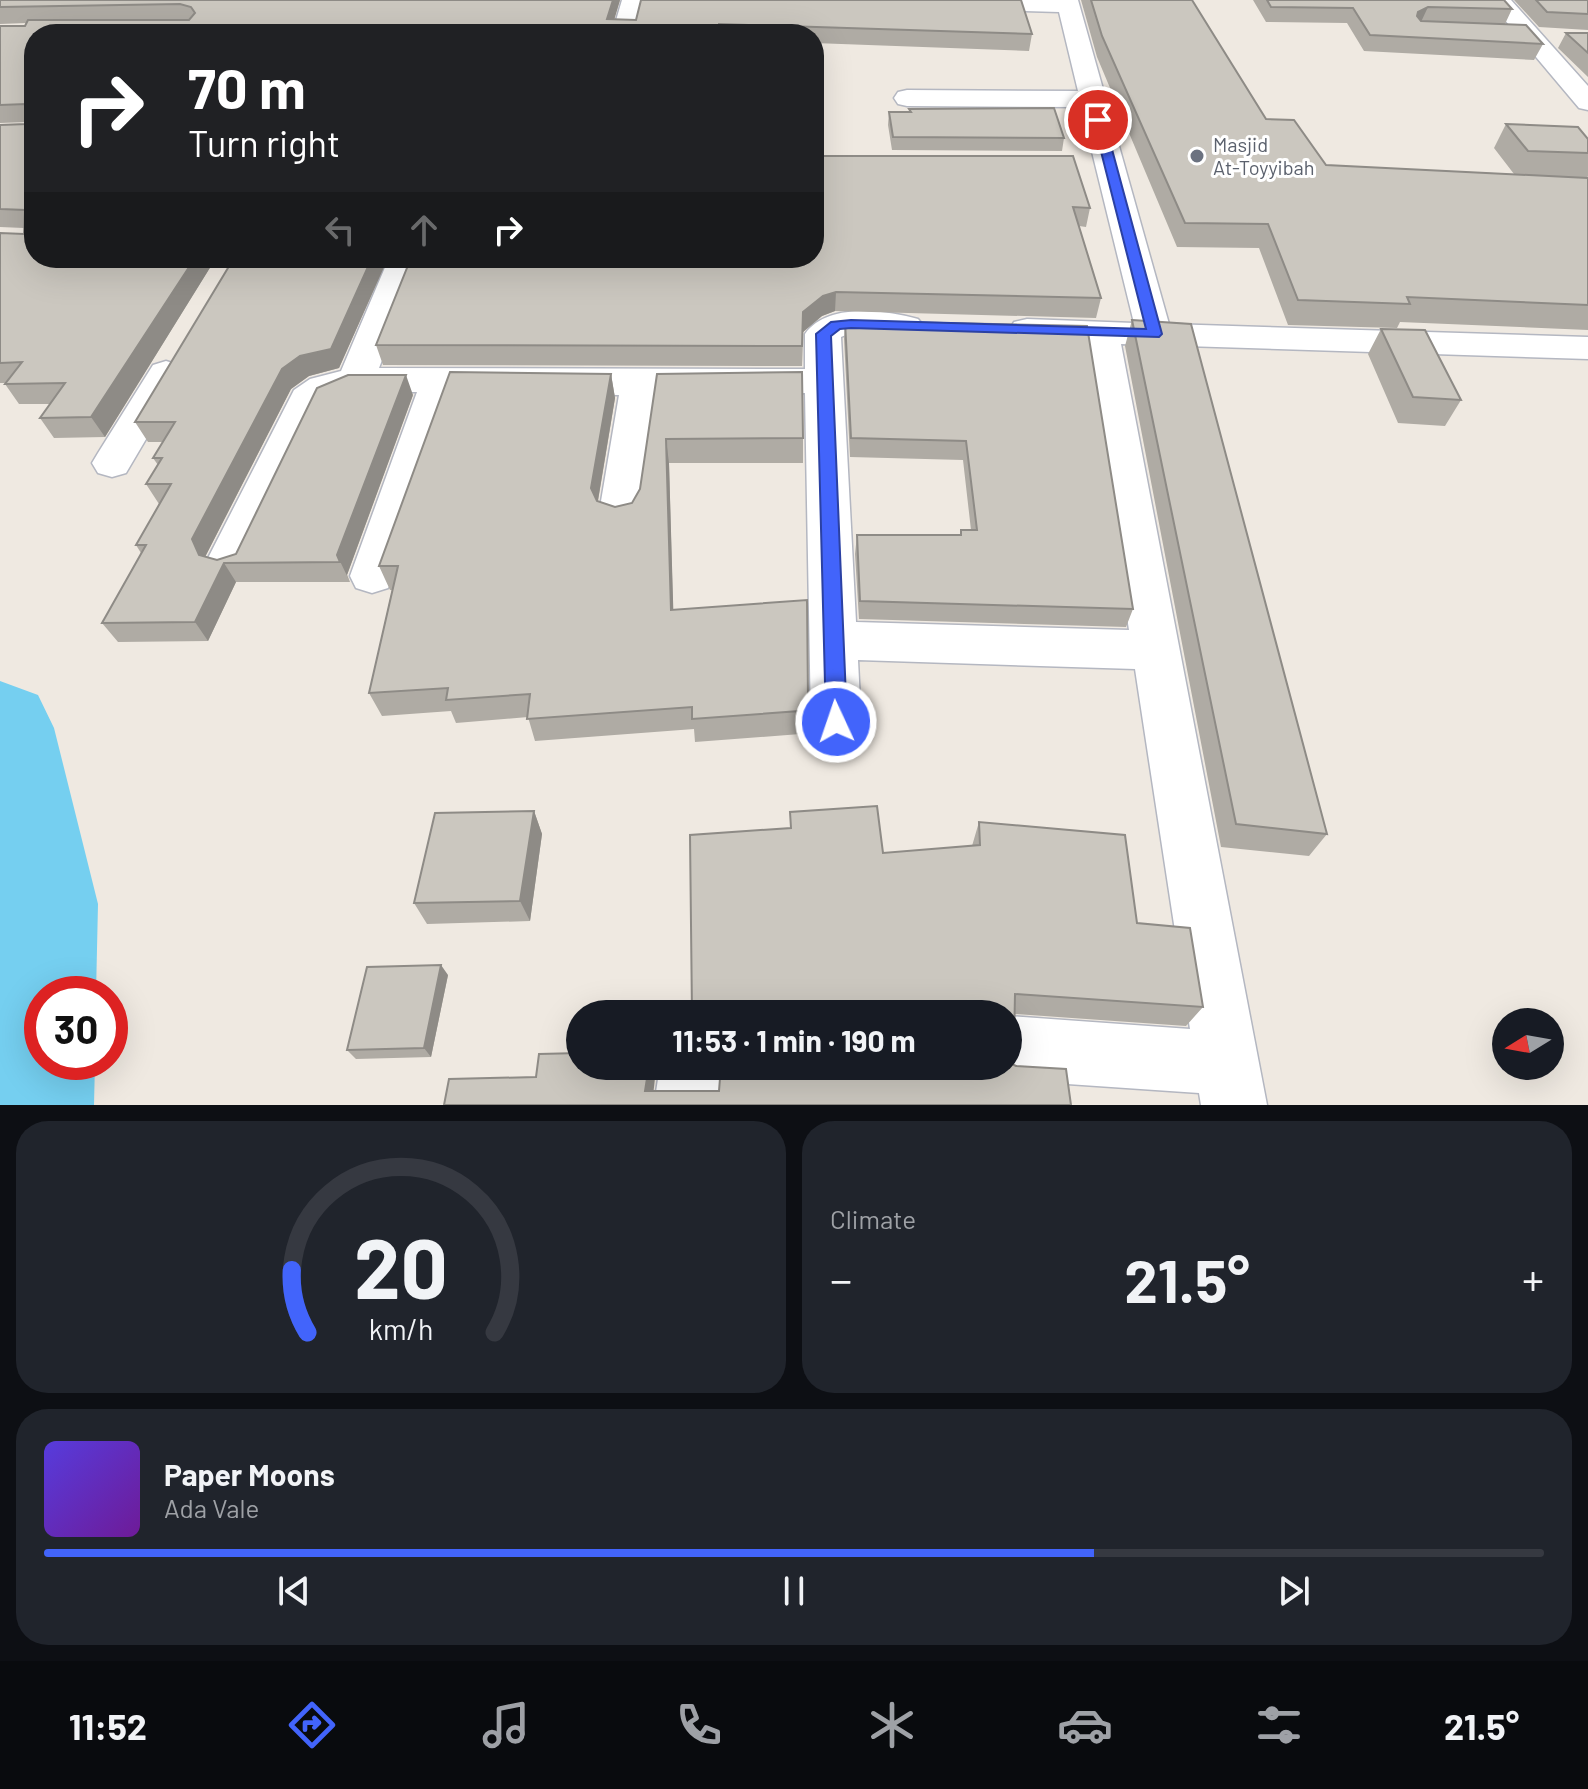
<!DOCTYPE html>
<html lang="en">
<head>
<meta charset="utf-8">
<style>
	body { margin:0; font-family:Barlow,sans-serif; background:#20242c; color:#f1f3f6; height:100vh; display:flex; flex-direction:column; font-size:30px; white-space:nowrap }
	* { box-sizing:border-box; margin:0 }
	p { font-size:26px; color:#9ea1a6 }
	.icon { flex:none; width:44px; height:44px; fill:none; stroke:currentColor; stroke-width:2; stroke-linecap:round; stroke-linejoin:round }
	.map { position:relative; height:1105px; overflow:hidden }
	.details { display:flex; flex-direction:column; gap:16px; padding:16px; background:#0d0f14; flex:1 }
	.details>* { flex:none }
	.guide { position:absolute; left:24px; top:24px; width:800px; height:244px; border-radius:32px; box-shadow:0 8px 32px #0002; background:#202124; color:#fff; overflow:hidden }
	.needle { width:52px; rotate:259deg }
	.controls { position:absolute; left:1492px; top:1008px; display:grid; gap:16px }
	.controls a { display:grid; place-items:center; width:72px; height:72px; border-radius:50%; background:#171b24; box-shadow:0 8px 32px #0002; font-size:40px }
	.speed { position:absolute; left:24px; top:976px; display:flex; gap:16px; font-size:40px; font-weight:700; text-align:center }
	.speed>* { display:grid; place-content:center; width:104px; height:104px; border-radius:50%; background:#171b24; box-shadow:0 8px 32px #0002; line-height:1 }
	.speed .limit { border:12px solid #d22; background:#fff; color:#111 }
	.pin { position:absolute; display:grid; place-items:center; width:68px; height:68px; color:#fff; margin:-34px; border:4px solid #fff; border-radius:50%; box-shadow:0 2px 8px #0007 }
	.me { position:absolute; width:88px; margin:-44px; rotate:357deg; stroke-linejoin:round; filter:drop-shadow(0 0 6px #0008) }
	.turn { display:flex; align-items:center; gap:28px; height:168px; padding:0 32px; font-size:36px }
	.turn .icon { width:104px; height:104px; stroke-width:2.5 }
	.turn b { display:block; font-size:56px; line-height:68px }
	.lanes { display:flex; align-items:center; height:76px; padding:0 32px; background:#0003; justify-content:center; gap:40px; direction:ltr }
	.lanes .off { opacity:.35 }
	.big { font-size:60px; font-weight:700; line-height:1.1 }
	.details .widget { flex:1; display:flex; flex-direction:column; justify-content:center; gap:12px; min-width:0; padding:0 28px; border-radius:32px; background:#20242c }
	.details .dial { align-items:center; gap:0 }
	.dial svg { height:208px; overflow:visible; fill:none; stroke:#363941; stroke-width:7; stroke-linecap:round; text-anchor:middle }
	.dial text { fill:#f1f3f6; stroke:none }
	.song { display:flex; align-items:center; gap:24px }
	.cover { width:96px; height:96px; border-radius:12px; background:linear-gradient(135deg,hsl(250 70% 55%),hsl(280 70% 35%)) }
	.played { height:8px; border-radius:4px; background:linear-gradient(90deg,#4264fb 70%,#363941 70%) }
	.keys { display:flex; justify-content:space-around; direction:ltr }
	.heat { display:flex; justify-content:space-between; align-items:center; font-size:44px; direction:ltr }
	.details .tiles { flex:1; display:grid; gap:16px; grid-template-columns:1fr 1fr }
	.widget:last-child { grid-column:span 2 }
	.trip { position:absolute; left:566px; top:1000px; width:456px; height:80px; border-radius:40px; background:#171b24; box-shadow:0 8px 32px #0002; font-weight:700; line-height:80px; text-align:center }
	.tabs { display:flex; height:128px; justify-content:space-around; align-items:center; background:#090b0e; color:#9ea1a6 }
	.tabs .icon { width:56px; height:56px }
	.tabs .current { color:#4264fb }
	.tabs b { font-size:36px; color:#f1f3f6 }
	.map>svg:first-child { display:block }
	.lines { fill:none; stroke-linecap:round; stroke-linejoin:round }
	.river { fill:#75cff0; fill-rule:evenodd }
	.minor-casing { stroke:#b4b7c1; stroke-width:3 }
	.minor { fill:#fff; fill-rule:evenodd }
	.wall { fill:#afaba4 }
	.shaded-wall { fill:#8e8b86 }
	.building { fill:#cbc7bf; stroke:#8e8b86; stroke-width:2 }
	.route { fill:#4264fb; stroke:#2b41a3; stroke-width:2 }
	.worship-dot { fill:#6b7280; stroke:#fff; stroke-width:3 }
	.labels { text-anchor:middle; dominant-baseline:central; stroke-width:6; stroke-linejoin:round; paint-order:stroke }
	.far-worship-label { font-size:20px; fill:#5b616d; stroke:#fff; text-anchor:start }
</style>
</head>
<body>
<div class="map">
<svg width="1588" height="1105" viewBox="0 0 1588 1105">
	<rect width="100%" height="100%" fill="#efe9e1"/>
	<g class="lines">
		<!-- river -->
		<path class="river" d="M0,681L38,695L54,728L98,904L96,994H42V1062H95L94,1105H0Z"/>
		<!-- minor casing -->
		<g class="minor-casing">
			<path id="minor" d="M622,0H644L636,34H612Z
				M890,0H1078L1169,324L1588,337V359L1121,344L1267,1105H1201L1199,1093L1008,1080L986,1070L984,1066H1008V1016L1190,1029L1135,669L858,660L861,722L854,737L836,744L818,737L811,722L805,393L657,395L641,513L635,524L620,528L605,524L599,513L619,395L455,393L394,576L388,588L372,593L356,588L350,576L417,392C385,392 349,385 323,406L245,572L229,577L213,572L207,560L294,390L310,379L341,371L389,258H421L379,368L805,369V334C827,302 886,310 918,319L924,326L918,333C894,340 864,325 841,337L856,622L1129,630L1085,343L1014,338L1009,330L1014,322L1027,319L1134,323L1081,107L907,106L898,104L894,98L898,92L907,90L1078,91L1059,12L901,7L893,5Z
				M1488,0H1511L1588,86V110L1579,108Z
				M166,361L179,365L185,373L126,473L112,477L98,473L92,463L98,453L153,365Z
				M660,1066H724L720,1105H654Z"/>
		</g>
		<!-- minor -->
		<use href="#minor" class="minor"/>
	</g>
	<!-- wall -->
	<path class="wall" d="M0,0H620L614,19L1032,34L1029,51L814,43V34H34V258H216L105,437L54,438L40,418L51,404H19L5,384L6,383H0V233L24,234V228L0,227V125L26,124V122L0,123V26H25L27,23L0,24Z
		M1081,0H1192L1266,119L1326,165L1514,174L1494,148L1506,124L1588,139V176L1587,178H1588V330L1400,322L1397,328L1288,325L1259,248L1177,247L1097,57Z
		M1253,0H1504L1512,9L1505,24L1543,44L1534,60L1364,51L1347,23L1266,22Z
		M1514,0H1588V30L1539,27Z
		M1566,33H1588V77L1558,48Z
		M909,109L1064,138L1062,151L892,150L888,125L889,112H909Z
		M814,156L1090,208L1086,227L1079,226L1101,298L1096,318L835,311L822,316L803,332L802,366L383,365L376,345Z
		M234,258H388L339,368L309,376L291,389L205,557L217,560L236,554L413,395L347,575L350,582H236L208,641L118,642L102,623L141,553L136,545L159,504L146,484L158,465L153,458L163,442H148L135,422Z
		M1132,320L1327,834L1309,856L1221,847L1125,346Z
		M845,321L1133,609L1126,627L859,619L855,554L857,535H960L961,530H971L963,460L850,457L844,339Z
		M1381,329L1461,400L1445,426L1398,423L1368,354Z
		M611,374L615,398L598,501L615,507L632,503L640,489L657,374L803,438V463H669L673,609L808,699L813,710V733L695,742L694,729L535,741L528,717L456,723L451,711L382,716L369,693L392,590H390L379,566Z
		M534,811L542,834L530,921L427,924L414,903Z
		M790,812L883,853L972,846L979,822L1137,923L1203,1007L1186,1026L1015,1014L1014,1045L1008,1057V1014L790,828Z
		M448,975L431,1057L356,1059L347,1050Z"/>
	<!-- shaded-wall -->
	<path class="shaded-wall" d="M613,0H620L610,34L607,19Z
		M1428,7L1421,22L1411,27L1418,12Z
		M195,258H216L105,437L91,417Z
		M372,258H388L339,368L309,376L291,389L204,559L199,555L192,539L282,369Z
		M836,292L835,311L822,316L803,332L802,366L803,312L823,296Z
		M611,374L615,398L596,512L591,488Z
		M406,375L413,395L347,575L350,582L337,555Z
		M666,439L669,463L674,633L671,610Z
		M224,563L236,582L208,641L195,622Z
		M534,811L542,834L530,921L520,901Z
		M441,965L448,975L431,1057L424,1048Z
		M649,1066H655L656,1069L652,1105L645,1091Z"/>
	<!-- building -->
	<path class="building" d="M0,0H613L607,19L636,20L641,0H1021L1032,34L719,24L718,34H34V258H195L91,417L40,418L65,383L5,384L22,362L0,363V233L24,234L25,210L0,209V125L26,124V104L0,105V26H25L28,20H189L195,13L191,7L180,4L0,7Z
		M1091,0H1192L1266,119L1294,120L1326,165L1588,178V305L1407,297L1410,304L1298,300L1268,224L1185,223L1102,36Z
		M1267,0H1504L1512,9L1428,7L1418,12L1417,16L1421,21L1526,25L1543,44L1370,35L1353,8L1271,7Z
		M1536,0H1588V14L1547,12Z
		M1566,33H1588V53Z
		M1054,108L1064,138L893,137L889,112H911L909,109Z
		M1506,124L1578,127L1588,139V153L1528,151Z
		M814,156H1073L1090,208L1073,207L1101,298L836,292L823,296L803,312L802,346L376,345L411,258H814Z
		M234,258H372L331,349L300,356L282,369L192,539L199,555L217,560L236,554L317,388L348,375H406L337,555L340,562L224,563L195,622L102,623L146,545H136L171,484H146L162,458H153L175,422H135Z
		M1132,320L1191,324L1327,834L1236,824Z
		M845,321L1087,326L1133,609L860,601L857,535H961V530H977L966,441L851,438Z
		M1381,329L1425,330L1461,400L1413,397Z
		M450,372L611,374L591,488L597,501L615,507L632,503L640,489L657,374L802,372L803,438L666,439L671,610L807,600L808,699L813,710L692,719V707L527,719L530,694L446,700L448,688L369,693L398,566H379Z
		M877,806L883,853L980,845L979,822L1125,835L1137,923L1190,928L1203,1007L1015,994L1014,1045H1008V1014H692L690,835L791,828L790,812Z
		M534,811L520,901L414,903L435,813Z
		M441,965L424,1048L347,1050L367,967Z
		M580,1053V1066H649L645,1091H719L721,1066H1008V1062L1016,1066L1066,1069L1071,1105H444L449,1079L536,1077L539,1054Z"/>
	<!-- route -->
	<path class="route" d="M1098,117L1104,120L1162,334L1159,337L851,328L840,329L831,336L847,722L844,729L836,731L829,729L826,722L816,334L831,322L851,320L1146,329L1093,120Z"/>
	<!-- markers -->
	<circle class="worship-dot" cx="1197" cy="156" r="8"/>
	<g class="labels">
		<!-- far-worship labels -->
		<g class="far-worship-label">
			<text x="1213" y="144">Masjid<tspan x="1213" dy="23">At-Toyyibah</tspan></text>
		</g>
	</g>
</svg>
<div class="controls">
<a><svg class="needle" viewBox="-14 -14 28 28"><path d="M0-13l5 13h-10z" fill="#e53935"/><path d="M0 13l5-13h-10z" fill="#9ea1a6"/></svg></a>
</div>
<div class="speed"><div class="limit">30</div></div>
<div class="pin" style="left:1098px;top:120px;background:#d93025"><svg class="icon" aria-label="arrive" viewBox="0 0 24 24"><path d="M6 21V4h12l-3 4 3 4H6"/></svg></div>
<svg class="me" style="left:836px;top:722px" viewBox="-20 -20 40 40"><circle r="17" fill="#4264fb" stroke="#fff" stroke-width="3"/><path d="M0-11L8 9 0 5-8 9z" fill="#fff"/></svg>
<div class="trip">11:53 · 1 min · 190 m</div>
<div class="guide">
<div class="turn"><svg class="icon" aria-label="right" viewBox="0 0 24 24"><path d="M7 20v-9h11M14 6l5 5-5 5"/></svg><div><b>70 m</b>Turn right</div></div>
<div class="lanes"><svg class="icon off" aria-label="left" viewBox="0 0 24 24"><path d="M17 20v-9H6M10 6l-5 5 5 5"/></svg><svg class="icon off" aria-label="ahead" viewBox="0 0 24 24"><path d="M12 20V5M6 11l6-6 6 6"/></svg><svg class="icon" aria-label="right" viewBox="0 0 24 24"><path d="M7 20v-9h11M14 6l5 5-5 5"/></svg></div>
</div>
</div>
<section class="details">
<div class="tiles">
<div class="widget dial"><svg viewBox="0 0 100 80">
<path d="M14 69A42 42 0 1 1 86 69"/>
<path d="M14 69A42 42 0 0 1 8 45" stroke="#4264fb"/>
<text x="50" y="56" font-size="32" font-weight="700">20</text>
<text x="50" y="72" font-size="11">km/h</text>
</svg></div>
<div class="widget"><p>Climate</p>
<div class="heat"><a>−</a><b class="big">21.5°</b><a>+</a></div>
</div>
<div class="widget">
<div class="song"><i class="cover"></i><div><b>Paper Moons</b><p>Ada Vale</p></div></div>
<div class="played"></div>
<div class="keys"><svg class="icon" aria-label="previous" viewBox="0 0 24 24"><path d="M18 5L8 12l10 7zM5 5v14"/></svg><svg class="icon" aria-label="pause" viewBox="0 0 24 24"><path d="M8 5v14M16 5v14"/></svg><svg class="icon" aria-label="next" viewBox="0 0 24 24"><path d="M6 5l10 7-10 7zM19 5v14"/></svg></div>
</div>
</div>
</section>
<nav class="tabs">
<b>11:52</b>
<svg class="icon current" aria-label="directions" viewBox="0 0 24 24"><path d="M12 3l9 9-9 9-9-9zM9 14v-3h6M13 9l2 2-2 2"/></svg>
<svg class="icon" aria-label="music" viewBox="0 0 24 24"><path d="M9 18V5l10-2v13"/><circle cx="6" cy="18" r="3"/><circle cx="16" cy="16" r="3"/></svg>
<svg class="icon" aria-label="phone" viewBox="0 0 24 24"><path d="M5 4h4l2 5-3 2q2 4 5 5l2-3 5 2v4C11 20 4 13 5 4z"/></svg>
<svg class="icon" aria-label="climate" viewBox="0 0 24 24"><path d="M12 3v18M4 7l16 10M4 17L20 7"/></svg>
<svg class="icon" aria-label="car" viewBox="0 0 24 24"><path d="M5 17H2v-5l4-1 3-4h7l3 4 3 1v5h-3M9 17h6M6 11h13"/><circle cx="7" cy="17" r="2"/><circle cx="17" cy="17" r="2"/></svg>
<svg class="icon" aria-label="filters" viewBox="0 0 24 24"><path d="M4 7h16M4 17h16"/><circle cx="9" cy="7" r="2"/><circle cx="15" cy="17" r="2"/></svg>
<b>21.5°</b>
</nav>
</body>
</html>
